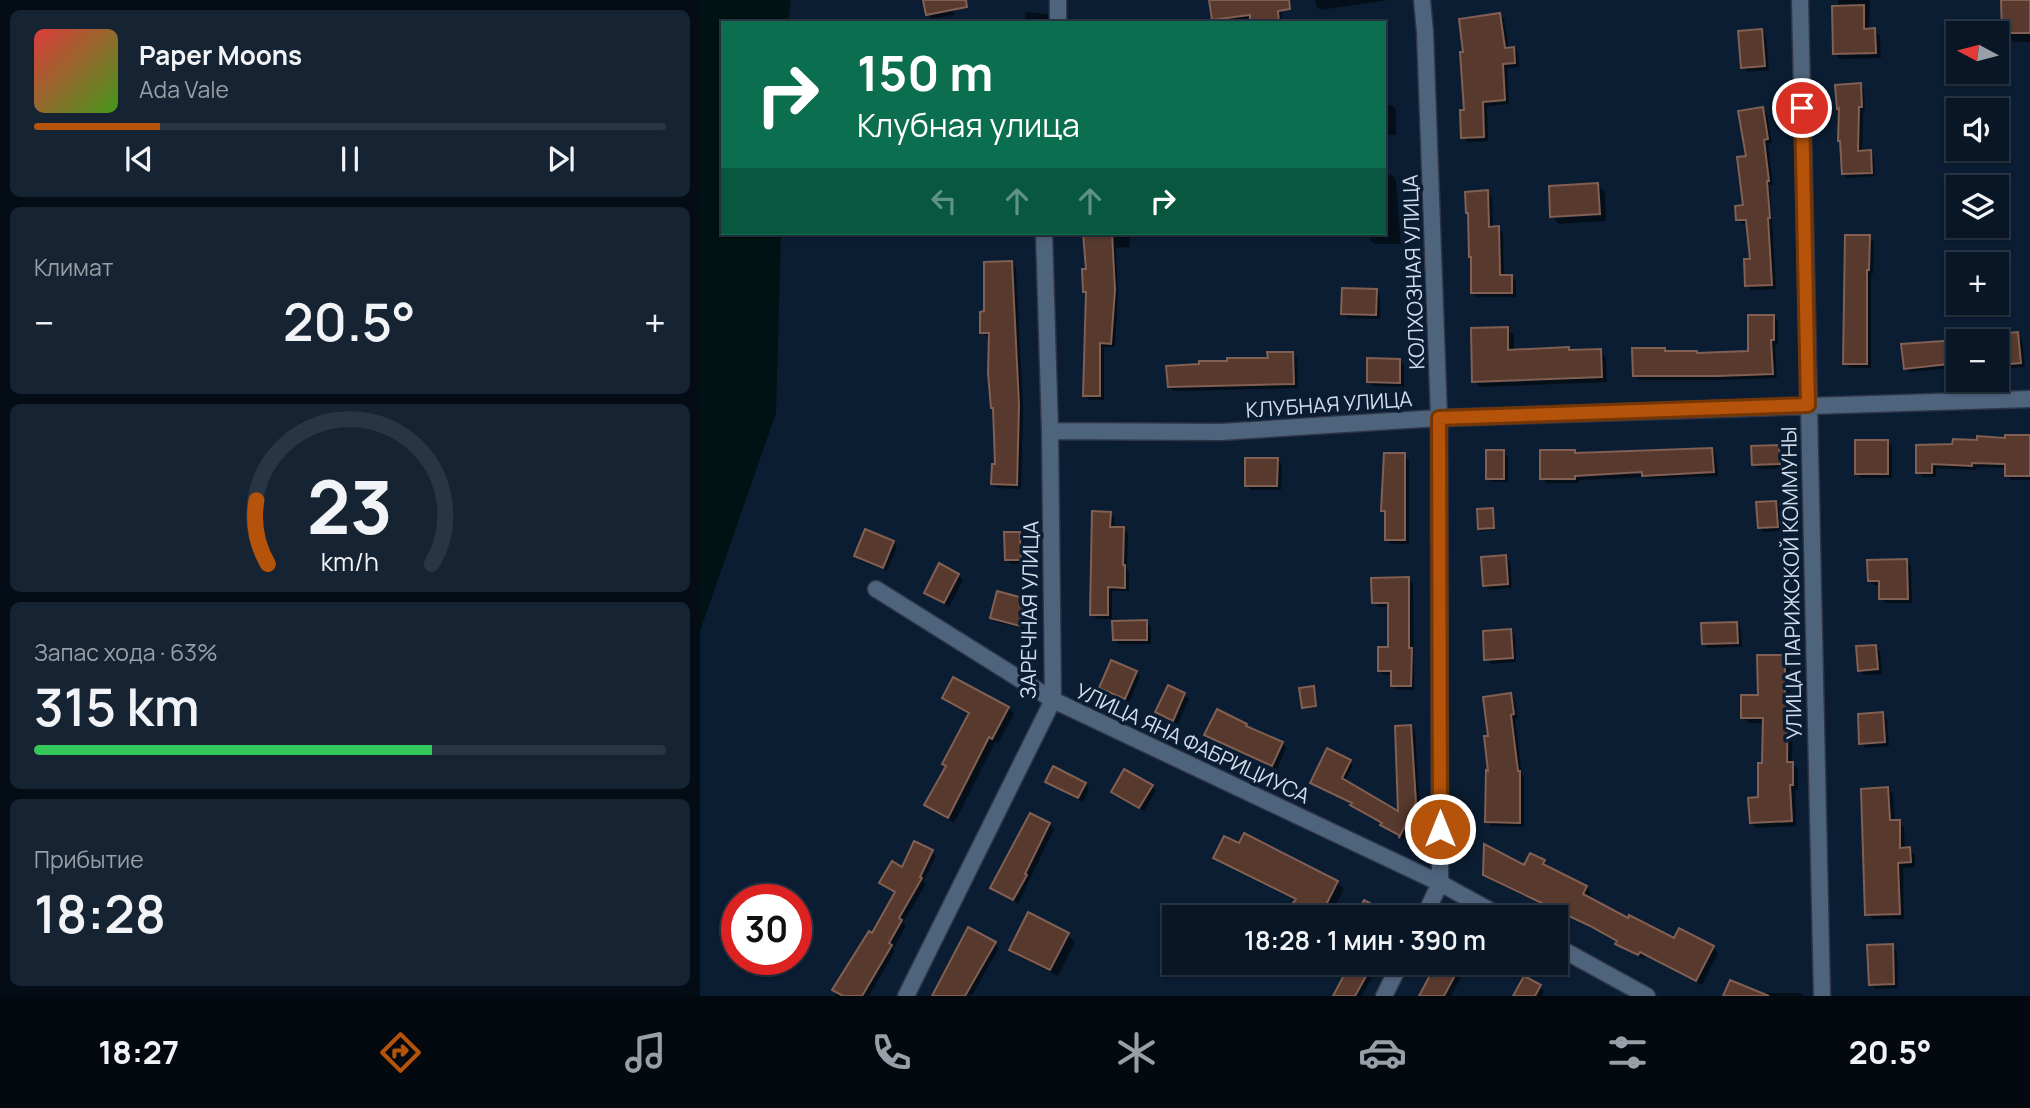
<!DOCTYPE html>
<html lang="ru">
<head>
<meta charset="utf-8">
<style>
	body { margin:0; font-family:Manrope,sans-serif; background:#162332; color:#f1f3f6; height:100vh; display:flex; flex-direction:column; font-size:26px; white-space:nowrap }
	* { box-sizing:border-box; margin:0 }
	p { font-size:23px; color:#989fa7 }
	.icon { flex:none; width:38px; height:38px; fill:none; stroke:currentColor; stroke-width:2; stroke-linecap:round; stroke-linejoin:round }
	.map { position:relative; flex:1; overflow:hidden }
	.drawer { display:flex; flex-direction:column; gap:10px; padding:10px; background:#040c15; width:700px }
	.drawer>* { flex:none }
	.hud { position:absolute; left:21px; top:21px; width:665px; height:214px; border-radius:0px; box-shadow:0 2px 5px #0004,0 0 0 2px #293543; background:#0b6e4f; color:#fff; overflow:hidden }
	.needle { width:46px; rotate:277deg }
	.buttons { position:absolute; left:1246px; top:21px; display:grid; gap:14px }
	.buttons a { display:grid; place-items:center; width:63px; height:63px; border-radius:0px; background:#081626; box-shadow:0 2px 5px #0004,0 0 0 2px #293543; font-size:35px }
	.speed { position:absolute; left:21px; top:884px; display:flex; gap:14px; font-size:35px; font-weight:700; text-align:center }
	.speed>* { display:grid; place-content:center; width:91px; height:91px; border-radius:50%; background:#081626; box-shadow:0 2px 5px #0004,0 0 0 2px #293543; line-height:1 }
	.speed .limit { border:10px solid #d22; background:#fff; color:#111 }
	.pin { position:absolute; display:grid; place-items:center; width:60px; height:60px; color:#fff; margin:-30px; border:4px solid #fff; border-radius:50%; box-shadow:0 2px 7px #0007 }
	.me { position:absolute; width:77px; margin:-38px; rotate:0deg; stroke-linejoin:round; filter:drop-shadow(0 0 5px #0008) }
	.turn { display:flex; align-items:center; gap:24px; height:147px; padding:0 21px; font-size:32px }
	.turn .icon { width:91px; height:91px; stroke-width:2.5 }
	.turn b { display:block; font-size:49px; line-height:60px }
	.lanes { display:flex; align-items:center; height:66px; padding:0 21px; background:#0003; justify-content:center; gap:35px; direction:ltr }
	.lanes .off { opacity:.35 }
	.big { font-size:52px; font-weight:600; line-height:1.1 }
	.drawer .widget { flex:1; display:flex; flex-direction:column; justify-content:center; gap:10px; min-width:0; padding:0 24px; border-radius:10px; background:#162332 }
	.drawer .dial { align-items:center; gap:0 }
	.dial svg { height:182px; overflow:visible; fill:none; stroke:#293543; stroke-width:7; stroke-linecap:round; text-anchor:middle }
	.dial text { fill:#f1f3f6; stroke:none }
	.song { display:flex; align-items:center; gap:21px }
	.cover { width:84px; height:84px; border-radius:10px; background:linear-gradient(135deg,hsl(0 70% 55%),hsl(100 70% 35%)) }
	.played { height:7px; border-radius:4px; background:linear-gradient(90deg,#b45309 20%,#293543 20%) }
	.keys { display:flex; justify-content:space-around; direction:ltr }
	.heat { display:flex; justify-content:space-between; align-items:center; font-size:38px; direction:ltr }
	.charge { height:10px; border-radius:5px; background:linear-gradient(90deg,#34c759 63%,#293543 0) }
	.trip { position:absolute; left:462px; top:905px; width:406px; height:70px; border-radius:0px; background:#081626; box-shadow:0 2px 5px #0004,0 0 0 2px #293543; font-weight:600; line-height:70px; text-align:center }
	.menu { display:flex; height:112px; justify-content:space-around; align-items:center; background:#03090f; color:#989fa7 }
	.menu .icon { width:49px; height:49px }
	.menu .on { color:#b45309 }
	.menu b { font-size:32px; color:#f1f3f6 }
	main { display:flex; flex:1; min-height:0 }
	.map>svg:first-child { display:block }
	.water { fill:#001213 }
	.shadow { fill:#0007 }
	.building { fill:#57392d; stroke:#815f53; stroke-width:2 }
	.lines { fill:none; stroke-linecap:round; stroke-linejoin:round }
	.minor-casing { stroke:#2e3547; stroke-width:19 }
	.minor { stroke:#4e637c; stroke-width:16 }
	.route-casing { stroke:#753606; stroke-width:18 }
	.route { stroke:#b45309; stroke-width:12 }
	.labels { text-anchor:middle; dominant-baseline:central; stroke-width:7; stroke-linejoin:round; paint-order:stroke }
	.street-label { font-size:21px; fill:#d2ddec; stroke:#0b1d32 }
</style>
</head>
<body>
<main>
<section class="drawer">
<div class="widget">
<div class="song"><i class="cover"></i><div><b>Paper Moons</b><p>Ada Vale</p></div></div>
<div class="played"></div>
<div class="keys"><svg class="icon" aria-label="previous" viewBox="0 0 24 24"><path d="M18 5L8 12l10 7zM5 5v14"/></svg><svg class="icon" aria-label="pause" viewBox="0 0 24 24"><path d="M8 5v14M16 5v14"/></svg><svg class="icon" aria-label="next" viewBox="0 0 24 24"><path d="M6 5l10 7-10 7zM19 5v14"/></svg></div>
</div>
<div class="widget"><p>Климат</p>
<div class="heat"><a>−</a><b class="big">20.5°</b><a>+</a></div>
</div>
<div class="widget dial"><svg viewBox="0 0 100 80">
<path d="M14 69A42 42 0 1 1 86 69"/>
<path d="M14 69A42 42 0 0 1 9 41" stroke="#b45309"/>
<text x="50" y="56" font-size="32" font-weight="700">23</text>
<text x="50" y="72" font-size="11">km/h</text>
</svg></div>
<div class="widget"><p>Запас хода · 63%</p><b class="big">315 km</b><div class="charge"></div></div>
<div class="widget"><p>Прибытие</p><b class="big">18:28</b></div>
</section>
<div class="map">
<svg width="1330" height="996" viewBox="0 0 1330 996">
	<rect width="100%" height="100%" fill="#0b1d32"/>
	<!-- water -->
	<path class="water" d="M0,0H91L88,23H23V233H81L76,413L0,631Z"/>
	<!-- shadow -->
	<path class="shadow" d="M225,0H251L254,15L232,19L228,14Z
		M511,0H580L582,23H552V19L518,23L514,19Z
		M615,0H689L620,10L616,5Z
		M1138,0H1170L1169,30H1174L1180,36L1181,58L1140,59L1134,53Z
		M1303,0H1330V42H1314L1304,32Z
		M326,12L347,14L354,23H325Z
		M799,15L804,19L809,49H813L818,53L819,67L807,68L809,104L787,106L788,141L767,142L763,137L766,112L765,53Z
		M429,21L431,23H400Z
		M1061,31L1066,36L1069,70L1047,72L1043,67Z
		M1160,85L1164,89L1165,111H1163L1162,152H1170L1174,156L1175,176L1147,178L1143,174L1141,110L1138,108Z
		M684,105H691L696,109V135H684Z
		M1063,109L1067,114L1072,143L1068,144L1073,185H1070L1076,289L1051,290L1047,285L1052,261L1048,224H1043L1038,220L1045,207L1048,157Z
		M692,175L696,180L701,244H675L670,240V233H684V176Z
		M897,185L905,192L906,221L859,224L852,216Z
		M787,192L792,197L793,228H798L803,233L804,277H812L816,282V297H777L772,293Z
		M385,233H429L430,247L416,248L418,296L415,347H404V400H389L384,395L387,294L385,291L388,270Z
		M1169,237L1174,242L1173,274H1171V368H1150L1145,363Z
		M312,263L316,268L323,411L321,489L297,488L292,483L297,466L290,337H287L282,332L286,313Z
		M676,291L680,295V319L648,318L643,314Z
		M1073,317L1078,321V344H1075L1077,378L1023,380H939L935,375L964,350L967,352L998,355L1050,352Z
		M807,329L814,335V352L869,349L871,352L900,351L906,357L907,382L780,387L774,381Z
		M1317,334L1322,339L1325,367L1297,369V341H1258V373L1252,368L1210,372L1205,368L1203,346L1297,338V336Z
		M592,353L597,358L598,388L474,391L469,386Z
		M699,361L704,365V387L673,386L669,382Z
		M1330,439V480H1311L1307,476V468L1276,467V470L1236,468V477H1223L1218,472L1254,446Z
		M1187,442L1192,446V478H1161L1157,474Z
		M1078,446L1083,451L1084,468L1059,469L1054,465Z
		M1012,449L1016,454L1018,476L948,479L945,477L879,480V483H847L842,478L874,452L877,455Z
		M803,452L808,457V482H792L788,478Z
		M704,455L709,460V544H691L687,540L686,514L683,511Z
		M577,460L582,464L581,490H551L547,485Z
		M1076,503L1080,508L1082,531L1064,532L1059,527Z
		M792,510L794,512L795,530L781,531L779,529Z
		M410,514L415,518L414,528L423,529L428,533L427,570L429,571V591H412V619H397L392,614Z
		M319,534L324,538L325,564H311L306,560Z
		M193,542L197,547L187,571L161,561L156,556Z
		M805,557L810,562L812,588L789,590L785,586Z
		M1207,561L1211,566L1212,603H1186L1181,598V585H1174L1169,581Z
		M258,575L263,580L249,607L230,597L226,592Z
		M708,579L713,583L714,690H697L693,685V675H684L679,670L690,649V607H678L674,602Z
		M326,601L330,605L324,629L296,622L292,617Z
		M446,622L451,627V644H419L414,640Z
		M1037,624L1041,628L1042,647L1008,648L1004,644Z
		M810,631L815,636L816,662L791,664L786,659Z
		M1175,646L1180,651L1182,674L1164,675L1159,670Z
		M1084,657L1090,663V699L1093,702L1092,764L1098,769V790H1095L1096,826L1057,828L1051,823L1060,799L1064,764V723H1049L1043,717L1060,696Z
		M436,672L440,677L429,702L405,692L401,688Z
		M469,687L484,695L489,699L478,724L462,717L457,712Z
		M613,688L617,707L606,709L604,707Z
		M811,695L815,700L818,718L815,719L822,775L824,777V827L791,826L787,821L790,737Z
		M244,698L308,708L314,714L298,743L295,742L254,823L232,811L227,805L247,767L270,715L250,704Z
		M1183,714L1187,719L1189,746L1166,748L1161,743Z
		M711,727L715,731L720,807L704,840L687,829L683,824L656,809L653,804L616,787L612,783L649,761L653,765L645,782L700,814Z
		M506,735L582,743L586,748L577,769L511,739Z
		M347,782L385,784L389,789L383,802L352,786Z
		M452,786L456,791L444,811L413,792Z
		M1188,789L1193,794L1195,822H1199L1204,827L1205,849H1209L1215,855V867L1203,868L1204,919H1173L1167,914Z
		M331,815L349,824L354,829L318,904L293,887Z
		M233,853L236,856L223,882L226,884L203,923L206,926L193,949L195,951L169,996H135L173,935L196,893L181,882L217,886Z
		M831,855L844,861L850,867L849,869L886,887L891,892L888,899L929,921L975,940L1013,947L1018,953L1002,985L946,956L944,959L923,949L918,943L897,931L790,880L784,874L825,868Z
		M515,857L637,883L644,889L629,917H617L602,909L596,903V901L522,864Z
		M368,935L375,942L358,976L318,956L311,949Z
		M295,944L299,948L272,995L235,996Z
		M1192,946L1197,951L1198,988L1175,989L1170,984Z
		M739,962H788L783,972L768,964L751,996H720Z
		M668,972L672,977L662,996H641Z
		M840,987L844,991L842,996H815Z
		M1058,993H1101L1103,996H1027Z"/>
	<!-- building -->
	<path class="building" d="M223,0H266L267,7L226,15Z
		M509,0H589L590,9L578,11L579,23H550V15L512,20Z
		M1301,0H1330V33H1302Z
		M1164,5V29L1175,28L1176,53L1133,54L1132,6Z
		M800,13L805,48L814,47L815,63L803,64L805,100L783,102L784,137L761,138L760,110H764L760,52H763L759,19Z
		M1062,29L1065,66L1041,68L1038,31Z
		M1161,83L1162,107H1159L1158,151L1171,150L1172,173L1142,174L1140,141H1138L1139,108L1137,109L1135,85Z
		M1063,107L1068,139L1064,140L1069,181H1067L1070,218H1068L1072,285L1045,286L1044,259H1050L1046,220H1036L1035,206L1043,205L1037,157L1046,156L1038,111Z
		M898,183L900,214L850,217L849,186Z
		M788,190L789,227L799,226L800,275H812V293H771V257H769L768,213H766L765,192Z
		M383,233H412L415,290L411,344L400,343V396H383L386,292H383L382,269H386Z
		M1145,235H1170L1169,270H1167V364H1143Z
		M312,261L319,405L317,485L291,484L292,464H295L293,408H291L288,373L289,333H280V312L284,311V262Z
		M642,288L677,289L676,315L641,314Z
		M1048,315H1074V340H1071L1073,374L1017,376H933L932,348H965V351H997V353L1048,351Z
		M808,327V350L869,347V350L901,349L902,377L772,382L771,328Z
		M1318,332L1321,363L1298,365L1297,334Z
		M1258,340V363L1204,369L1201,344Z
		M567,352H593L594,384L468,387L466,366L499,364V361H527V358H568Z
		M667,358L700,359V383L667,382Z
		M1305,435H1330V476H1305V464L1272,463V466L1232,464V473H1216V445L1252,444L1253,439L1277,440V436L1305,438Z
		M1155,440H1188V474H1155Z
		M1079,445L1080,464L1052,465L1051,446Z
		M1012,448L1014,472L942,476V472L875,476V479H840V450H875V453Z
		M786,450H804V479H786Z
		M684,453H705V540H685V511H681Z
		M545,458H578L577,486H545Z
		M1076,501L1078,527L1058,528L1056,502Z
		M793,508L794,528L778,529L777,509Z
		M392,511L411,512L410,527H424L423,565H425V588L408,587V615H390Z
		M165,529L194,541L183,568L154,556Z
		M304,532H320L321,560H305Z
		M806,555L808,584L783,586L781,557Z
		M1207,559L1208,599H1179V581H1168L1167,560Z
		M239,563L259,574L244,603L224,593Z
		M709,577V648H712L711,686H691V671H678V647H688V603H672L671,578Z
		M297,591L327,599L320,626L290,618Z
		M447,620V640H413L412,621Z
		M1037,622L1038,643L1002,644L1001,623Z
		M811,629L813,658L784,660L783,631Z
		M1176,645L1178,669L1158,671L1156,646Z
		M1057,655H1085V695H1088L1087,762H1093V785H1090L1092,821L1050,823L1048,798L1058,797V763H1062L1063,718H1041V695H1058Z
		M411,660L437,671L425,699L399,688Z
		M253,677L309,707L292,739L289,737L248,818L224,805L246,766L242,764L269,713L242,698Z
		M468,685L485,693L473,721L455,712Z
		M614,686L616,706L602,708L599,688Z
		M811,693L814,714L811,715L818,771H820V823L785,822L786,770L788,771L784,736H788L783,697Z
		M517,709L547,724L546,726L583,742L572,766L504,735Z
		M1183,712L1185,742L1159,744L1158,714Z
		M711,725L716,802L699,838V835L680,825L682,823L650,805L652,803L610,783L627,748L651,760L642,778L698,811L695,726Z
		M353,766L386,783L378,798L345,782Z
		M424,769L453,785L439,808L411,792Z
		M1188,787L1190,820H1200V848L1210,847L1211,862L1198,863L1200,914L1165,915L1161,789Z
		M330,813L350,823L325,874L327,875L313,900L290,888Z
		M544,833L638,881L620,917L593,903L596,899L513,858L524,836L539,843Z
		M214,841L233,850L220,877L222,878L199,918L202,920L189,943L192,945L162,996H143L132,990L169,931L172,933L195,892L179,883L192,861L202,867Z
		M784,844L824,865L830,853L845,860L843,864L887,886L883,894L928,918L929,915L974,938L979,928L1014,946L996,981L940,952L938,955L915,944L917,941L890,926L783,875Z
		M664,900L696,917H655Z
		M328,912L369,933L350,970L309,950Z
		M268,927L296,942L265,996H232Z
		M1193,944L1194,984L1169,985L1167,945Z
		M651,962L669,971L655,996H633Z
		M737,962H762L744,996H719Z
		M824,976L841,985L835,996H813Z
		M1030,980L1069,996H1023Z"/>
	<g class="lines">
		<!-- minor casing -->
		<g class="minor-casing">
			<path id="minor" d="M722,0L725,32L739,418L740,883L724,917
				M1100,0L1122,996
				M358,23V0
				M350,431L521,432L739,418L1330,399
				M176,589L353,700L740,883L802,917
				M856,946L947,996
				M206,996L353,700L350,431L344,233
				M684,996L701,962"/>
		</g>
		<!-- minor -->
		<use href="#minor" class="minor"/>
	</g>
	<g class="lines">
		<!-- route casing -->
		<g class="route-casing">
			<path id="route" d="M740,829L739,418L1108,405L1102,108"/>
		</g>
		<!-- route -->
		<use href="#route" class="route"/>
	</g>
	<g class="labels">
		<!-- street labels -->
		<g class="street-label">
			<text transform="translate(713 272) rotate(-92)">КОЛХОЗНАЯ УЛИЦА</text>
			<text transform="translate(629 404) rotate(-4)">КЛУБНАЯ УЛИЦА</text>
			<text transform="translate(1091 583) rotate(-91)">УЛИЦА ПАРИЖСКОЙ КОММУНЫ</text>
			<text transform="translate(329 610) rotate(-89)">ЗАРЕЧНАЯ УЛИЦА</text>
			<text transform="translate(493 743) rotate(25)">УЛИЦА ЯНА ФАБРИЦИУСА</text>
		</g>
	</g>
</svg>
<div class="buttons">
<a><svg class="needle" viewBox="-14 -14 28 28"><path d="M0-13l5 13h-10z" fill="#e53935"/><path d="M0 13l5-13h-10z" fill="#989fa7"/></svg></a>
<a><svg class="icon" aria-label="sound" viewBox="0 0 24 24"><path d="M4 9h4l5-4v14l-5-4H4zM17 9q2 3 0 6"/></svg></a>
<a><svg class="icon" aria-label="layers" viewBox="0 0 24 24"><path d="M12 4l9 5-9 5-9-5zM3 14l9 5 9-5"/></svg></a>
<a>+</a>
<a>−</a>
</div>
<div class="speed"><div class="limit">30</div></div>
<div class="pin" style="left:1102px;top:108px;background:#d93025"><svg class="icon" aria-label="arrive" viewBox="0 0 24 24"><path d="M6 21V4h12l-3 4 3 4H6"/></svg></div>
<svg class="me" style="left:740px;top:829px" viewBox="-20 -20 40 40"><circle r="17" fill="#b45309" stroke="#fff" stroke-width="3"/><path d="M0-11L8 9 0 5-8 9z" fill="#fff"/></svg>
<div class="trip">18:28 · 1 мин · 390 m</div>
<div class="hud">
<div class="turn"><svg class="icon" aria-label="right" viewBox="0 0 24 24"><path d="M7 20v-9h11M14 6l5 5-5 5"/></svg><div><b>150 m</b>Клубная улица</div></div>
<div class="lanes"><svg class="icon off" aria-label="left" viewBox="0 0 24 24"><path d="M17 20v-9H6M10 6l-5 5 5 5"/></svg><svg class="icon off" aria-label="ahead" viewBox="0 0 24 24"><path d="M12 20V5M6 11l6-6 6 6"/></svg><svg class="icon off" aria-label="ahead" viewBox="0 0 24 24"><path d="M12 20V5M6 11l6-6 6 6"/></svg><svg class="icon" aria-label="right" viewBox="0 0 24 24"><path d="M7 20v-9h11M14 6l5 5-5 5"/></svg></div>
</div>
</div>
</main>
<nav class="menu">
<b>18:27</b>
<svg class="icon on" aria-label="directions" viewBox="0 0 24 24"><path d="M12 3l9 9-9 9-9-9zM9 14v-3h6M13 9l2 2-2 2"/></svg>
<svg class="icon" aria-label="music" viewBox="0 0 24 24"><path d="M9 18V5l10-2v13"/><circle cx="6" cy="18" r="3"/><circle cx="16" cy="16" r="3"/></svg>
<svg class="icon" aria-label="phone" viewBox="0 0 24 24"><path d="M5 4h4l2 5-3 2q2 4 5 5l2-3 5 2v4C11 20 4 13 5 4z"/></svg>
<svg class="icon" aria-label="climate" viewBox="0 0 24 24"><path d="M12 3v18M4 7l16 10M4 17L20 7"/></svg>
<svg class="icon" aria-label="car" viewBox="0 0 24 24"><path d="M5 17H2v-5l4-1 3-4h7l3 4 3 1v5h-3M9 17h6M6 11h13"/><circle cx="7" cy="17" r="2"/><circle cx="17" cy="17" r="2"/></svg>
<svg class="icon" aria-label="filters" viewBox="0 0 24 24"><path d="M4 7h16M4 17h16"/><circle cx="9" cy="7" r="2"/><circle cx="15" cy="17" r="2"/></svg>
<b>20.5°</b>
</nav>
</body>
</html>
